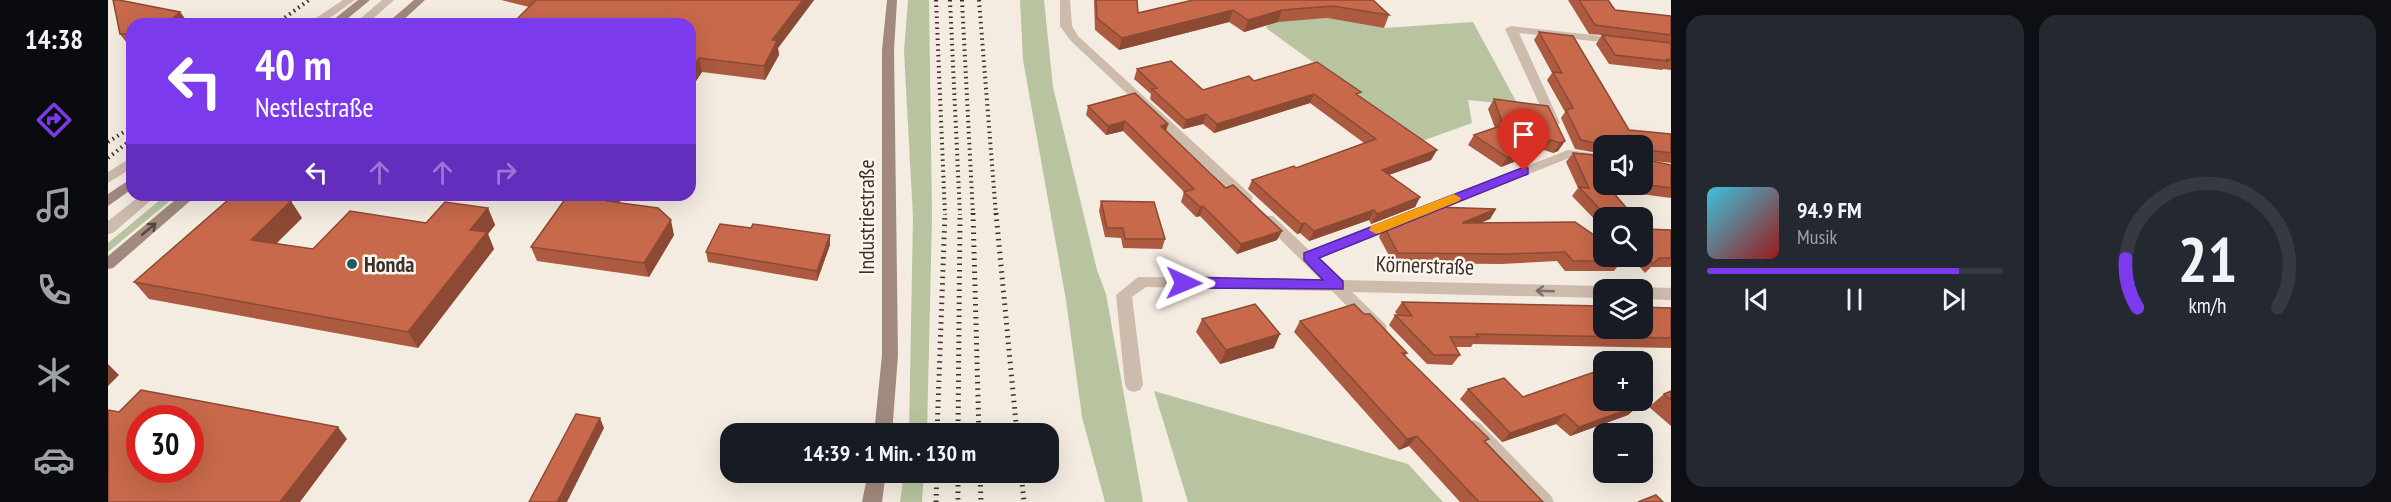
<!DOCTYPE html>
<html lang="de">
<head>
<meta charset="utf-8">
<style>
	body { margin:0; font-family:"PT Sans Narrow",sans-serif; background:#242831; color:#f1f3f6; height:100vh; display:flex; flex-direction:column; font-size:22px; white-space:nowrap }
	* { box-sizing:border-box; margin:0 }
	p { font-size:20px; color:#9ea1a6 }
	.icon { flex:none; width:33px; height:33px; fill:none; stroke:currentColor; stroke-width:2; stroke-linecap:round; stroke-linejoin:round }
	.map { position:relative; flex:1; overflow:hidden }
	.panel { display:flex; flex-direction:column; gap:15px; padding:15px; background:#0d0f14; width:720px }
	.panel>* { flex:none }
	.hud { position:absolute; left:18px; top:18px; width:570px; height:183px; border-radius:18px; box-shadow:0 6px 24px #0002; background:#7c3aed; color:#fff; overflow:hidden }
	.tools { position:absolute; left:1485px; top:135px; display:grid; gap:12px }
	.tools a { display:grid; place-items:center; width:60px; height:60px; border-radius:12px; background:#171b24; box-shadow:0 6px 24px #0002; font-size:30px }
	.speed { position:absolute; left:18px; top:405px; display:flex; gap:12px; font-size:30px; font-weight:700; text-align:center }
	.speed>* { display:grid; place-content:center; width:78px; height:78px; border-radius:50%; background:#171b24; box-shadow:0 6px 24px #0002; line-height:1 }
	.speed .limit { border:9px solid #d22; background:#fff; color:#111 }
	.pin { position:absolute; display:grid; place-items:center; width:51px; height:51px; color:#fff; margin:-62px -26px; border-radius:50% 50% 50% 0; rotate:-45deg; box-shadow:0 0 6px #0007 }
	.pin .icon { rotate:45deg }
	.me { position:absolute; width:66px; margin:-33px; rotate:91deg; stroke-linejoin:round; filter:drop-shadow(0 0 4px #0008) }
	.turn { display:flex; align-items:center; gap:21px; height:126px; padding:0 30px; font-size:27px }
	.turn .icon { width:78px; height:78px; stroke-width:2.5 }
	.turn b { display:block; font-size:42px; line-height:51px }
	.lanes { display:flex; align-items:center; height:57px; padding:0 30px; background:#0003; justify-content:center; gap:30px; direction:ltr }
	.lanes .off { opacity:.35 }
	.panel .widget { flex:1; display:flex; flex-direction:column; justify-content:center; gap:9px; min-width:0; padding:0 21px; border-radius:18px; background:#242831 }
	.panel .dial { align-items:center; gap:0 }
	.dial svg { height:156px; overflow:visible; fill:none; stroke:#363941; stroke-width:7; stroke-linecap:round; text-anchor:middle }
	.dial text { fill:#f1f3f6; stroke:none }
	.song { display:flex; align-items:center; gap:18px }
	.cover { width:72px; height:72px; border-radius:9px; background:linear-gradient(135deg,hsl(190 70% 55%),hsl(0 70% 35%)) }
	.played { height:6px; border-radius:3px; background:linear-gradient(90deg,#7c3aed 85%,#363941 85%) }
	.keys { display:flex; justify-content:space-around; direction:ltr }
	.panel .tiles { flex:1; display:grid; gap:15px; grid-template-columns:repeat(2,1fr) }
	.trip { position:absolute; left:612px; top:423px; width:339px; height:60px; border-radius:18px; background:#171b24; box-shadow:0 6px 24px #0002; font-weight:700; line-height:60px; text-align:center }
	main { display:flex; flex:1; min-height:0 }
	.tabs { display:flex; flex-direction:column; width:108px; justify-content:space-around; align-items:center; background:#090b0e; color:#9ea1a6 }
	.tabs .icon { width:42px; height:42px }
	.tabs .current { color:#7c3aed }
	.tabs b { font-size:27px; color:#f1f3f6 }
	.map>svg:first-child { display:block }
	.green { fill:#b8c4a0 }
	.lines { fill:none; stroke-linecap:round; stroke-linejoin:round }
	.street { fill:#cdbbac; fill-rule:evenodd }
	.secondary { fill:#a18a7d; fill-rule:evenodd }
	.rail-far1 { stroke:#3b302b; stroke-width:4; stroke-dasharray:1.5 4; stroke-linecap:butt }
	.rail { stroke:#3b302b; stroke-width:5; stroke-dasharray:1.5 5; stroke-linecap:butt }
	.wall { fill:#ac5a40 }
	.shaded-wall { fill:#8c4a34 }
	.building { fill:#c8694b; stroke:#8c4a34; stroke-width:1.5; fill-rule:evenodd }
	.oneway { stroke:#544640 }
	.oneway2 { stroke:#7d6f65 }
	.route { fill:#7c3aed; stroke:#51269a; stroke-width:1.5 }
	.slow { fill:#f59e0b }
	.poi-dot { fill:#1f5a5e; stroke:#fbf5ee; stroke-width:2 }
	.labels { text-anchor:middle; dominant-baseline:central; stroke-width:5; stroke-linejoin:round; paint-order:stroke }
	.street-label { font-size:22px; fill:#3b302b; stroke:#fbf5ee }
	.poi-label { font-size:22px; font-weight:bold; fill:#3b302b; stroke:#fbf5ee; text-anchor:start }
</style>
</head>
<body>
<main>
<nav class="tabs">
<b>14:38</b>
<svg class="icon current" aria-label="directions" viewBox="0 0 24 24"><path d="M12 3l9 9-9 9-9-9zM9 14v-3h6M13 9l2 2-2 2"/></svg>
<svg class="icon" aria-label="music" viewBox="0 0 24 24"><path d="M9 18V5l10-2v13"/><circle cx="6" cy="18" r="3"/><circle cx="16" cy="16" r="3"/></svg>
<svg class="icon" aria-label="phone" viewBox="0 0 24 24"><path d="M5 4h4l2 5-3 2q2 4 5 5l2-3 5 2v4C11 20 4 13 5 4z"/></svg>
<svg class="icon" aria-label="climate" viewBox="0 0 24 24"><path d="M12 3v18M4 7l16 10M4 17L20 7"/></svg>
<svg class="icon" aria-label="car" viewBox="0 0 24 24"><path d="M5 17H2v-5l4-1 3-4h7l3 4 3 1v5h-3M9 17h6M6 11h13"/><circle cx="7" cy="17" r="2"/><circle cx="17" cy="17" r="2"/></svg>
</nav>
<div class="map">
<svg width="1563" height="502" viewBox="0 0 1563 502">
	<rect width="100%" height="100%" fill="#f4ebe1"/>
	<!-- green -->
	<path class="green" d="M800,0H821L824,217L819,434L801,433L805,217L796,51Z
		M912,0H936L945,87L989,270L998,294L1035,502H997L974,417L958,300L915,60Z
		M1219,18L1276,28L1365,22L1410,105L1360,100L1364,123L1314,141L1158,28L1162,22Z
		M58,195H69L0,252V243Z
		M1046,391L1300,464L1335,502H1080Z
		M796,473H816L814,502H792Z"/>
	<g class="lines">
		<!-- street -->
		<path class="street" d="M235,0H247L213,24H199Z
			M274,0H286L259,24H246Z
			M952,0H962L964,26L970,36L1143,195L1145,198L1143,201H1133L962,40L952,26Z
			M1403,26L1512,38L1518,41L1512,44L1411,33L1452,123L1446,127L1440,123L1397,29Z
			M1460,150L1496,155V163L1461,158L1210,259L1232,280L1496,286L1502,290H1496V298L1244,292L1277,324L1279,328L1277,332H1265L1224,291L1038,287L1024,297L1035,385L1032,390L1026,392L1020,390L1017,385L1008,295L1030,277L1212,279L1155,222L1153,219L1155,216H1165L1202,251Z
			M24,157V168L0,183V172Z
			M33,195H49L5,233L0,234V221Z
			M1534,287L1563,288V300L1534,299V290H1528Z
			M1366,420L1372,423L1443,496L1446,502H1423L1360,433L1357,428L1360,423Z"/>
		<!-- secondary -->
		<path class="secondary" d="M250,0H262L233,24H220Z
			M306,0H317L291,24H278Z
			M779,0H789L786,50L790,355L784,434H766L774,355V50Z
			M24,178V189L0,206V194Z
			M73,195H89L5,268L0,269V256Z
			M760,472H778L774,502H754Z"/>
		<!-- rail-far1 -->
		<path class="rail-far1" d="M828,0L837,215
			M842,0L852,215
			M854,0L865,215
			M871,0L888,215
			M168,24L201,0
			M0,142L24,127
			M0,158L24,139"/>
		<!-- rail -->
		<path class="rail" d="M865,213L871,434
			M888,213L909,434
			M829,434L837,213
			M850,434L852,213
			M850,472V502
			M872,472L873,502
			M913,472L916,502
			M828,502L829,472"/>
	</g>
	<!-- wall -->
	<path class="wall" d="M5,0H11L72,12L78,20L73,24H24V42H18L12,34Z
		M393,0H706L670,48L671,55L657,80L594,72L582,90V24L421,7Z
		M986,0H1029L1030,13L1265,0L1281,15L1276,28L1219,18L1170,22L1136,32L1121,22L1011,50L987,30Z
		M1460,0H1500L1507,10L1563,16V70L1555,69L1554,70L1501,64L1488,44L1494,35L1481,34Z
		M1431,32L1521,130L1563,134V163L1539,160L1563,165V198L1502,190L1527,218H1496V229L1464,196L1470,188L1458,162L1465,153L1496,156V184H1534V146H1496V154L1467,149L1453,118L1457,112L1439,80L1444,73L1426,40Z
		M1029,69L1095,90L1146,81L1252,96L1329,150L1323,160L1281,175L1312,197L1307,207L1263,224L1261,220L1201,241L1192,233L1189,234L1140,189L1144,180L1188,168L1256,143L1202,103L1106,133L1095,124L1075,129L1042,99L1043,94L1026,79Z
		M1386,99L1457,141L1450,151L1445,153L1436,150L1393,167L1360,145L1366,135L1387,128L1380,109Z
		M980,106L1060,124L1058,131L1118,188L1174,231L1169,240L1129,254L1092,216L1088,217L1073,202L1076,192L1015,131L998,135L978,115Z
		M460,195H516L511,203L566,235L541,277L429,261L423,247Z
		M993,201L1057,239L1054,249L1015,248L1013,238L997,237L991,211Z
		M380,208L387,225L380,234L386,249L310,348L41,299L26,282L194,218L168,243L205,249Z
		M1388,209L1382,219L1372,223L1514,261L1506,271H1457L1449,261L1393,264L1285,263L1271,237L1276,227Z
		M1534,227L1537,229L1563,230V267H1543L1537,273L1522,256H1534Z
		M643,228L722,235V245L709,281L600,262L598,252Z
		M1294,302L1563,308V348L1365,344L1363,347H1347L1352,355L1344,365L1319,364L1281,325L1287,315L1290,316L1287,312Z
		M1256,314L1299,353L1297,356L1435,502H1352L1301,446L1291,450L1186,332L1192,321Z
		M1094,319L1166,348L1112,364L1088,332Z
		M1360,389L1415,397L1530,406L1520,415L1462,436L1448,424L1394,442L1352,399Z
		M1563,391V426L1541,407L1556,394Z"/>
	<!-- shaded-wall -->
	<path class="shaded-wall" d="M695,0H706L670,48L671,55L657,80L656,66L664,40Z
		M1125,10L1121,22L1011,50L1014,38Z
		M1174,10L1170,22L1136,32L1140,20Z
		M72,12L78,20L73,24H58Z
		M591,58L594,72L582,90V71Z
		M1206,94L1202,103L1106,133L1109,124Z
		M1098,114L1095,124L1075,129L1078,120Z
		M1017,121L1015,131L998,135L1000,126Z
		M1060,124L1057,134L1053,126Z
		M1443,140L1436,150L1393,167L1399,157Z
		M1457,141L1450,151L1445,153L1452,143Z
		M1329,150L1323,160L1269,179L1274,170Z
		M502,195H516L503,216L498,201Z
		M1312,197L1307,207L1263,224L1269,214Z
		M183,201L194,218L155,257L143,240Z
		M1095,206L1092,216L1088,217L1092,207Z
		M380,208L387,225L380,234L386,249L310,348L300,332L362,230Z
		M1388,209L1382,219L1348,233L1354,223Z
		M1266,210L1261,220L1201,241L1206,231Z
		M563,220L566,235L541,277L536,263Z
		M1197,223L1192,233L1189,234L1193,224Z
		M1174,231L1169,240L1129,254L1133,244Z
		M722,235V245L709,281V271Z
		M1172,334L1166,348L1112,364L1118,350Z
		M0,364L11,375L0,386Z
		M1530,406L1520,415L1462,436L1471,427Z
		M1457,414L1448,424L1394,442L1402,433Z
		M492,418L496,428L459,502H449Z
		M230,427L239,439L192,502H172Z
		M1309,436L1301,446L1291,450L1299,439Z"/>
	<!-- building -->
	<path class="building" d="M5,0H11L72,12L58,24H24V34H12Z
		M428,0H695L664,40L669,41L656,66L591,58L582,71V24H404Z
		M988,0H1029L1030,13L1085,0H1265L1281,15L1224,6L1174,10L1140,20L1125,10L1014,38L989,18Z
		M1471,0H1500L1507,10L1563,16V35L1487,25Z
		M1431,32L1465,36L1521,130L1563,134V153L1541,150L1539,160L1563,165V188L1534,184V146H1502L1473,140L1458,110L1465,108L1445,72L1454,73Z
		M1494,35L1563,43V60L1559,59L1560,61L1507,55Z
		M1063,61L1095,90L1141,76L1146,81L1209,62L1253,92L1248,94L1329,150L1274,170L1312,197L1269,214L1266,210L1206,231L1197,223L1193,224L1144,180L1186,166L1188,168L1268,139L1206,94L1109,124L1098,114L1078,120L1044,89L1049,88L1029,69Z
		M1027,93L1060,124L1053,126L1104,175L1118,188L1125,185L1174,231L1133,244L1095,206L1092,207L1076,192L1086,189L1017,121L1000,126L980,106Z
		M1386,99L1440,106L1457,141L1452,143L1443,140L1399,157L1366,135L1395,125Z
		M1465,153L1496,156V179L1493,178L1496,181V184H1498L1527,218H1500L1471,187L1481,188Z
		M136,195L183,201L143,240L205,249L242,211L318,223L337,202L380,208L362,230L379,232L300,332L26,282L119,201Z
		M460,195H502L498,201L550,208L563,220L536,263L423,247Z
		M993,201L1046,202L1057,239H1017L1015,228H999Z
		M1326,207L1388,209L1354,223L1467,222L1496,242V256H1510L1514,261H1465L1457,252L1400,254L1290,253L1276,227Z
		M612,224L643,228L645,224L722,235L709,271L598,252Z
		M1534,227L1537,229L1563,230V258H1551L1545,264L1534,253Z
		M1294,302L1496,306V328H1534V307L1563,308V338L1368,334L1370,337H1342L1352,355H1326L1287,315L1304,316Z
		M1147,304L1172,334L1118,350L1094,319Z
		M1246,304L1256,314H1262L1299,353H1294L1381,439L1376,441L1435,502H1371L1309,436L1299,439L1192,321Z
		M1489,371L1496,376V400H1524L1530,406L1471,427L1457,414L1402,433L1360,389L1396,378L1415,397Z
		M33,390L230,427L172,502H0V410L11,412ZM32,418H82V470H32Z
		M1563,391V400L1556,394Z
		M468,414L492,418L449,502H421Z
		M1548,495L1555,502H1530Z"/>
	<!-- one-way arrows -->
	<defs><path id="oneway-shaft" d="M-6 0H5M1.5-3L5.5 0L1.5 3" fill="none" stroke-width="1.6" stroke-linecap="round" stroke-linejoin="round" transform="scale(1.5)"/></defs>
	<use class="oneway" href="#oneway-shaft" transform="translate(41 229) rotate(-40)"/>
	<use class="oneway2" href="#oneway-shaft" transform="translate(1437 291) rotate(-178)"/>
	<!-- route -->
	<path class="route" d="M1416,167L1420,168V174L1211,258L1235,281V289L1076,288L1069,283L1076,277L1215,280L1196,260V253Z"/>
	<!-- slow -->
	<path class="slow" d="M1346,194L1353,198L1351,201L1272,233L1268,234L1261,230L1263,226Z"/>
	<!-- markers -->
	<circle class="poi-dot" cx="244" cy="264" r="6"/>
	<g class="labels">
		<!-- street labels -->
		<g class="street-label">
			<text transform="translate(758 217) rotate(-90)">Industriestraße</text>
			<text transform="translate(1317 265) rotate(2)">Körnerstraße</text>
		</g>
		<!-- poi labels -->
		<g class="poi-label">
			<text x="256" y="264">Honda</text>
		</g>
	</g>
</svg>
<div class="tools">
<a><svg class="icon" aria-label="sound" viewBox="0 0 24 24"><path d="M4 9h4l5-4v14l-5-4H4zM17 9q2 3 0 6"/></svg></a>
<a><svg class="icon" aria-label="search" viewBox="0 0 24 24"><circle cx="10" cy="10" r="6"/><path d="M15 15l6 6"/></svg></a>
<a><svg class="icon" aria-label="layers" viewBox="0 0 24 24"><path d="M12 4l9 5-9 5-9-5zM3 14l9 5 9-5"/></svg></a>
<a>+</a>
<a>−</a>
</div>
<div class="speed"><div class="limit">30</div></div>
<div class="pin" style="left:1416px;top:171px;background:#d93025"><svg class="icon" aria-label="arrive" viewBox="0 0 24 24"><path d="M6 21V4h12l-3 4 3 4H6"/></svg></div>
<svg class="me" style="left:1076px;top:283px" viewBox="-20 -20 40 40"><path d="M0-17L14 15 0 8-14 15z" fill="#7c3aed" stroke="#fff" stroke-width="4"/></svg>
<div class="trip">14:39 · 1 Min. · 130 m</div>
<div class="hud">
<div class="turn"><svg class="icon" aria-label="left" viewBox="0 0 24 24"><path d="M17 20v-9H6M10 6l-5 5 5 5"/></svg><div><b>40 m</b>Nestlestraße</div></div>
<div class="lanes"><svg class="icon" aria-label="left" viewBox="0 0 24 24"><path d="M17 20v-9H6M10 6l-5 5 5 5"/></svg><svg class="icon off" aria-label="ahead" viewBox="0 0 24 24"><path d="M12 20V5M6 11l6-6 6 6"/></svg><svg class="icon off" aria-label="ahead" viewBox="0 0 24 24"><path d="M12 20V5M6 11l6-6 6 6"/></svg><svg class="icon off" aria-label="right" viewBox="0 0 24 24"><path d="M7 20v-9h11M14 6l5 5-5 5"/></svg></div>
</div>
</div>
<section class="panel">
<div class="tiles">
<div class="widget">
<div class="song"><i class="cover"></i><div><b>94.9 FM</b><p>Musik</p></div></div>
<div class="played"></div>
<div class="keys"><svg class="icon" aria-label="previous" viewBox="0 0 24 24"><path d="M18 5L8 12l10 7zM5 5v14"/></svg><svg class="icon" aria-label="pause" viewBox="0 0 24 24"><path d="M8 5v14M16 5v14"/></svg><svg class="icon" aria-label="next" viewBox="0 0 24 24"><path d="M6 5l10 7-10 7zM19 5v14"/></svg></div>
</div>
<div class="widget dial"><svg viewBox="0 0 100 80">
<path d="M14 69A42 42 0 1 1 86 69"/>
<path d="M14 69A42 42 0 0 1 8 44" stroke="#7c3aed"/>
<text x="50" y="56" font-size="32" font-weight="700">21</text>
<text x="50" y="72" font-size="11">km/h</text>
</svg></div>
</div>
</section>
</main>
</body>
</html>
